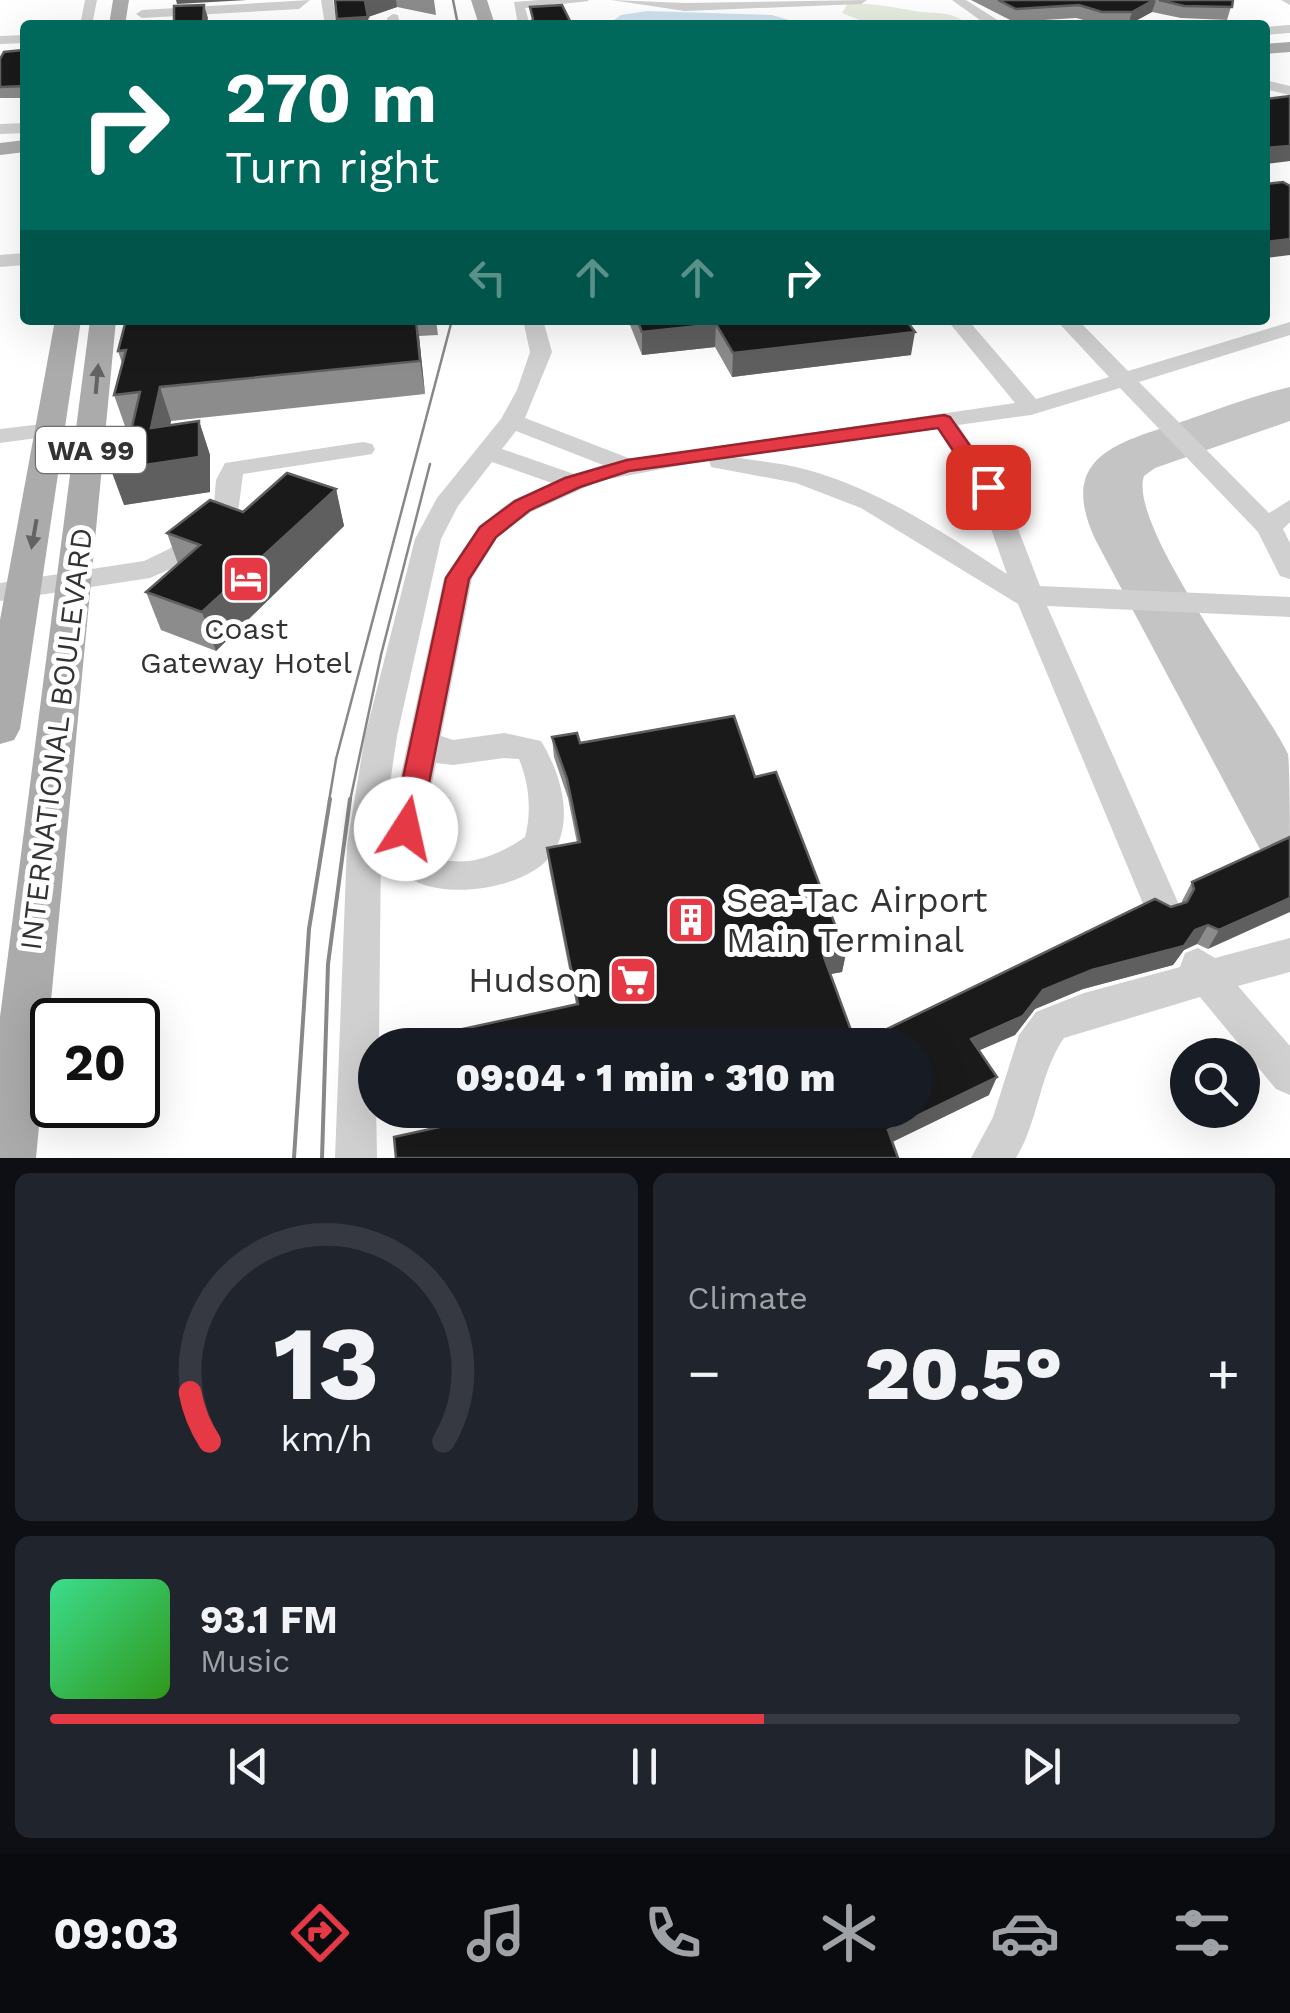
<!DOCTYPE html>
<html lang="en">
<head>
<meta charset="utf-8">
<style>
	body { margin:0; font-family:"Work Sans",sans-serif; background:#20242c; color:#f1f3f6; height:100vh; display:flex; flex-direction:column; font-size:38px; white-space:nowrap }
	* { box-sizing:border-box; margin:0 }
	p { font-size:32px; color:#9ea1a6 }
	.icon { flex:none; width:55px; height:55px; fill:none; stroke:currentColor; stroke-width:2; stroke-linecap:round; stroke-linejoin:round }
	.map { position:relative; height:1158px; overflow:hidden }
	.panel { display:flex; flex-direction:column; gap:15px; padding:15px; background:#0d0f14; flex:1 }
	.panel>* { flex:none }
	.top-card { position:absolute; left:20px; top:20px; width:1250px; height:305px; border-radius:10px; box-shadow:0 10px 40px #0002; background:#00695c; color:#fff; overflow:hidden }
	.fabs { position:absolute; left:1170px; top:1038px; display:grid; gap:20px }
	.fabs a { display:grid; place-items:center; width:90px; height:90px; border-radius:50%; background:#171b24; box-shadow:0 10px 40px #0002; font-size:50px }
	.speed { position:absolute; left:30px; top:998px; display:flex; gap:20px; font-size:50px; font-weight:700; text-align:center }
	.speed>* { display:grid; place-content:center; width:130px; height:130px; border-radius:50%; background:#171b24; box-shadow:0 10px 40px #0002; line-height:1 }
	.speed .limit { border:5px solid #111; border-radius:15px; background:#fff; color:#111 }
	.pin { position:absolute; display:grid; place-items:center; width:85px; height:85px; color:#fff; margin:-42px; border-radius:20px; box-shadow:0 5px 15px #0006 }
	.me { position:absolute; width:110px; margin:-55px; rotate:10deg; stroke-linejoin:round; filter:drop-shadow(0 0 8px #0008) }
	.turn { display:flex; align-items:center; gap:35px; height:210px; padding:0 40px; font-size:45px }
	.turn .icon { width:130px; height:130px; stroke-width:2.5 }
	.turn b { display:block; font-size:70px; line-height:85px }
	.lanes { display:flex; align-items:center; height:95px; padding:0 40px; background:#0003; justify-content:center; gap:50px; direction:ltr }
	.lanes .off { opacity:.35 }
	.big { font-size:75px; font-weight:800; line-height:1.1 }
	.panel .tile { flex:1; display:flex; flex-direction:column; justify-content:center; gap:15px; min-width:0; padding:0 35px; border-radius:15px; background:#20242c }
	.panel .dial { align-items:center; gap:0 }
	.dial svg { height:260px; overflow:visible; fill:none; stroke:#363941; stroke-width:7; stroke-linecap:round; text-anchor:middle }
	.dial text { fill:#f1f3f6; stroke:none }
	.song { display:flex; align-items:center; gap:30px }
	.cover { width:120px; height:120px; border-radius:15px; background:linear-gradient(135deg,hsl(150 70% 55%),hsl(110 70% 35%)) }
	.played { height:10px; border-radius:5px; background:linear-gradient(90deg,#e63946 60%,#363941 60%) }
	.keys { display:flex; justify-content:space-around; direction:ltr }
	.heat { display:flex; justify-content:space-between; align-items:center; font-size:55px; direction:ltr }
	.panel .tiles { flex:1; display:grid; gap:15px; grid-template-columns:1fr 1fr }
	.tile:last-child { grid-column:span 2 }
	.trip { position:absolute; left:358px; top:1028px; width:575px; height:100px; border-radius:50px; background:#171b24; box-shadow:0 10px 40px #0002; font-weight:800; line-height:100px; text-align:center }
	.tab-bar { display:flex; height:160px; justify-content:space-around; align-items:center; background:#090b0e; color:#9ea1a6 }
	.tab-bar .icon { width:70px; height:70px }
	.tab-bar .selected { color:#e63946 }
	.tab-bar b { font-size:45px; color:#f1f3f6 }
	.map>svg:first-child { display:block }
	.green { fill:#e6ecdf }
	.water { fill:#cfe2ee }
	.lines { fill:none; stroke-linecap:round; stroke-linejoin:round }
	.taxiway { fill:#c4c4c4; fill-rule:evenodd }
	.minor { fill:#d0d0d0; fill-rule:evenodd }
	.major { fill:#ababab; fill-rule:evenodd }
	.tram-far1 { stroke:#888; stroke-width:2.5 }
	.tram { stroke:#888; stroke-width:4 }
	.wall { fill:#8c8c8c }
	.shaded-wall { fill:#5f5f5f }
	.building { fill:#1a1a1a; stroke:#5f5f5f; stroke-width:2.5 }
	.oneway { fill:#636363 }
	.route { fill:#e63946; stroke:#96252e; stroke-width:2.5 }
	.labels { text-anchor:middle; dominant-baseline:central; stroke-width:10; stroke-linejoin:round; paint-order:stroke }
	.shield { fill:#fff; stroke:#707070; stroke-width:2.5 }
	.shield-label { font-size:28px; font-weight:bold; fill:#333 }
	.poi-label { font-size:30px; fill:#333; stroke:#fff }
	.street-label { font-size:30px; fill:#333; stroke:#fff }
	.near-poi-label { font-size:35px; fill:#333; stroke:#fff; text-anchor:start }
</style>
</head>
<body>
<div class="map">
<svg width="1290" height="1158" viewBox="0 0 1290 1158">
	<rect width="100%" height="100%" fill="#fff"/>
	<!-- green -->
	<path class="green" d="M848,3C873,3 891,7 915,11C938,15 949,9 969,25H872L842,13Z"/>
	<!-- water -->
	<path class="water" d="M647,11L772,15L806,25H607L621,15Z"/>
	<g class="lines">
		<!-- taxiway -->
		<path class="taxiway" d="M1290,387V421L1155,468L1144,476C1127,526 1262,700 1288,754C1290,771 1290,840 1290,862L1262,853L1095,539C1056,454 1121,442 1187,420C1221,408 1255,395 1290,387Z"/>
		<!-- minor -->
		<path class="minor" d="M85,0H97L92,25H80Z
			M310,0L299,9L142,18L136,14L142,10Z
			M321,0H333L337,25H325Z
			M539,0H588L589,1L525,8L530,25H518L514,2Z
			M611,0L685,3L867,0L861,4L685,11Z
			M952,0H966L999,21L1012,25H987Z
			M1281,0H1290V5Z
			M393,14L398,15L400,25H388L387,18Z
			M1290,25V33L1265,35V27Z
			M25,35V43L0,44V36Z
			M1265,80L1290,86V95L1265,89Z
			M25,123V133L0,134V124Z
			M25,253V265L0,267V255Z
			M523,320H543L552,352L525,418L631,459L1015,403L947,320H968L1036,399L1109,377L1056,320H1078L1128,371L1290,322V335L1139,382L1269,513L1290,500V522L1283,529L1290,543V579L1280,576L1258,532L1120,388L1031,415L958,425L1005,495L1040,586L1290,597V617L1047,606L1180,907L1175,918L1162,923L1149,918L1018,604L861,508L796,483L711,467L709,460L599,481L531,512L497,538L472,578L441,736L453,740L504,733L541,741C560,772 575,819 553,853C528,891 427,906 397,867C390,857 391,841 389,829L444,578L479,526L513,500L552,483L492,462L458,506L441,539L397,736L381,845L379,1045H375L377,1158H335L347,845L365,736L415,539L437,498L501,419L517,390L530,352ZM937,428L979,495L1007,574C944,533 882,491 808,470C784,463 757,461 732,457ZM516,431L603,465L574,474L502,449ZM504,758L519,759C529,784 532,810 525,837C498,856 455,874 426,850L423,829L436,763L453,765Z
			M51,423L63,430L59,435L0,443V429Z
			M363,442L372,444L375,449L372,454L243,474L237,520L189,561L150,578L0,601V583L144,561L169,549L213,516L216,480L225,463Z
			M1290,938V972L1238,986L1290,1046V1095L1276,1089L1200,997L1064,1038C1039,1074 1039,1120 1016,1158H971L993,1117L1019,1035L1036,1012L1084,993L1180,967L1185,953L1198,948L1215,958Z"/>
		<!-- major -->
		<path class="major" d="M113,0H129L125,25H109Z
			M471,0H487L495,25H479Z
			M1290,42V52L1265,54V44Z
			M25,140V152L0,155V143Z
			M55,320H81L20,729L14,740L0,744V620Z
			M90,320H116L36,1158H0V1017Z"/>
		<!-- tram-far1 -->
		<path class="tram-far1" d="M453,0L458,25
			M329,801L336,759L452,320
			M350,801L381,655L430,464"/>
		<!-- tram -->
		<path class="tram" d="M294,1158L309,929L330,799
			M322,1158L328,964L350,799"/>
	</g>
	<!-- wall -->
	<path class="wall" d="M335,0H434L436,15L397,7L368,17L369,25H338Z
		M971,0H1233L1227,20L1181,18L1152,12L1128,25L1099,24L1076,18L1014,22Z
		M25,46V98H0V59L23,50Z
		M126,320H436L438,335L419,336L425,394L171,421L170,425L199,421L210,455V492L124,505L132,428L126,429L114,395L122,363L118,351Z
		M628,320H906L911,355L732,377L715,347L642,355Z
		M336,489L344,526L216,651L161,630L146,592L178,564L167,533L243,512Z
		M552,737L755,777L846,953L842,972L830,974L856,1044L1182,904V901L1192,882L1290,837L1208,949L1197,944L1184,950L1173,965L1083,989L1035,1009L1015,1035L979,1050L989,1095L892,1142L396,1158L915,1110L436,1045L576,1004L549,868L547,848L577,843L568,798L554,757Z"/>
	<!-- shaded-wall -->
	<path class="shaded-wall" d="M176,0H247L177,4Z
		M368,0H396L397,7L368,17L365,1Z
		M1156,0L1152,12L1128,25L1132,12Z
		M204,5L208,18L207,25H203Z
		M368,17L369,25H338L337,19Z
		M1290,146V161L1265,164V148Z
		M1290,239V255L1265,258V242Z
		M416,320L419,336L425,394L420,361Z
		M716,324L715,347L642,355V332Z
		M915,332L911,355L732,377L733,353Z
		M160,387L171,421L163,462L151,428Z
		M199,421L210,455V492L124,505L111,470Z
		M336,489L344,526L216,651L202,612Z
		M1290,898V912L1208,949L1219,930Z
		M1208,925L1197,944L1184,950L1173,965L1083,989L1035,1009L1015,1035L964,1057L971,1039L1043,990Z
		M846,953L842,972L820,976L824,957Z
		M997,1077L989,1095L882,1147L888,1130Z"/>
	<!-- building -->
	<path class="building" d="M335,0H368L365,1L368,17L337,19Z
		M998,0H1154L1132,12H1102L1079,5L1016,9Z
		M1159,0H1233L1232,7L1184,6Z
		M204,5L203,25H174V6Z
		M562,5L572,25H530L533,19L530,7Z
		M25,46V86L0,87V59L4,52L23,50Z
		M1290,96V146L1265,148V99Z
		M1283,182L1290,186V239L1265,242V184Z
		M126,320H416L420,361L160,387L151,428L199,421V457L111,470L114,433L131,431L140,392L114,395L126,350L118,351Z
		M637,320H906L915,332L733,353L716,324L642,332Z
		M287,473L336,489L202,612L146,592L200,545L167,533L210,500L243,512Z
		M734,716L755,777L776,772L846,953L824,957L856,1044L1155,899L1171,907L1187,902L1194,889L1192,882L1290,837V898L1219,930L1208,925L1195,930L1184,946L1092,970L1043,990L1023,1016L971,1039L997,1077L888,1130L898,1158H396L394,1137L485,1117L484,1110H915V1045H436L435,1035L578,1004L547,848L580,842L567,779L552,737L577,733L580,743Z"/>
	<!-- one-way arrows -->
	<defs><path id="oneway-solid" d="M-6-.8H1V-3.2L6.5 0L1 3.2V.8H-6Z" transform="scale(2.5)"/></defs>
	<g class="oneway">
		<use href="#oneway-solid" transform="translate(97 379) rotate(-85)"/>
		<use href="#oneway-solid" transform="translate(34 534) rotate(100)"/>
	</g>
	<!-- route -->
	<path class="route" d="M944,415L950,417L996,483L999,487L996,492H981L938,428L629,471L580,487L530,510L496,537L469,579L420,829L416,838L406,841L396,838L392,829L446,578L480,527L515,501L565,478L627,460Z"/>
	<!-- icons -->
	<defs>
		<g id="hotel-square" transform="scale(2.5)"><rect x="-9" y="-9" width="18" height="18" rx="4" fill="#e63946" stroke="#fff"/><path d="M-6-4.5h1.5V1H6V5H4.5V3h-9V5H-6ZM-4 0a1.8 1.8 0 1 1 3.6 0ZM.5 0V-2.5h3Q6-2.5 6 0Z" fill="#fff"/></g>
		<g id="building-square" transform="scale(2.5)"><rect x="-9" y="-9" width="18" height="18" rx="4" fill="#e63946" stroke="#fff"/><path d="M-4-6H4V6H1V3H-1V6H-4ZM-2.5-4.3h1.7v1.8h-1.7ZM.8-4.3h1.7v1.8H.8ZM-2.5-1h1.7V.8h-1.7ZM.8-1h1.7V.8H.8Z" fill="#fff"/></g>
		<g id="supermarket-square" transform="scale(2.5)"><rect x="-9" y="-9" width="18" height="18" rx="4" fill="#e63946" stroke="#fff"/><path d="M-6-5.5h2.5l.6 2H6L4.5 2H-2.5L-4.4-4H-6ZM-1.5 3.2a1.3 1.3 0 1 0 .1 0ZM3 3.2a1.3 1.3 0 1 0 .1 0Z" fill="#fff"/></g>
	</defs>
	<g fill-rule="evenodd">
		<use href="#hotel-square" x="246" y="579"/>
		<use href="#building-square" x="691" y="920"/>
		<use href="#supermarket-square" x="633" y="980"/>
	</g>
	<g class="labels">
		<!-- shield labels -->
		<rect class="shield" x="36" y="427" width="110" height="46" rx="8"/>
		<g class="shield-label">
			<text x="91" y="450">WA 99</text>
		</g>
		<!-- poi labels -->
		<g class="poi-label">
			<text x="246" y="628">Coast<tspan x="246" dy="34">Gateway Hotel</tspan></text>
		</g>
		<!-- street labels -->
		<g class="street-label">
			<text transform="translate(56 739) rotate(-83)">INTERNATIONAL BOULEVARD</text>
		</g>
		<!-- near-poi labels -->
		<g class="near-poi-label">
			<text x="726" y="900">Sea-Tac Airport<tspan x="726" dy="40">Main Terminal</tspan></text>
			<text x="598" y="980" text-anchor="end">Hudson</text>
		</g>
	</g>
</svg>
<div class="fabs">
<a><svg class="icon" aria-label="search" viewBox="0 0 24 24"><circle cx="10" cy="10" r="6"/><path d="M15 15l6 6"/></svg></a>
</div>
<div class="speed"><div class="limit">20</div></div>
<div class="pin" style="left:988px;top:487px;background:#d93025"><svg class="icon" aria-label="arrive" viewBox="0 0 24 24"><path d="M6 21V4h12l-3 4 3 4H6"/></svg></div>
<svg class="me" style="left:406px;top:829px" viewBox="-20 -20 40 40"><circle r="19" fill="#fff"/><path d="M0-13L10 11 0 6-10 11z" fill="#e63946"/></svg>
<div class="trip">09:04 · 1 min · 310 m</div>
<div class="top-card">
<div class="turn"><svg class="icon" aria-label="right" viewBox="0 0 24 24"><path d="M7 20v-9h11M14 6l5 5-5 5"/></svg><div><b>270 m</b>Turn right</div></div>
<div class="lanes"><svg class="icon off" aria-label="left" viewBox="0 0 24 24"><path d="M17 20v-9H6M10 6l-5 5 5 5"/></svg><svg class="icon off" aria-label="ahead" viewBox="0 0 24 24"><path d="M12 20V5M6 11l6-6 6 6"/></svg><svg class="icon off" aria-label="ahead" viewBox="0 0 24 24"><path d="M12 20V5M6 11l6-6 6 6"/></svg><svg class="icon" aria-label="right" viewBox="0 0 24 24"><path d="M7 20v-9h11M14 6l5 5-5 5"/></svg></div>
</div>
</div>
<section class="panel">
<div class="tiles">
<div class="tile dial"><svg viewBox="0 0 100 80">
<path d="M14 69A42 42 0 1 1 86 69"/>
<path d="M14 69A42 42 0 0 1 8 54" stroke="#e63946"/>
<text x="50" y="56" font-size="32" font-weight="700">13</text>
<text x="50" y="72" font-size="11">km/h</text>
</svg></div>
<div class="tile"><p>Climate</p>
<div class="heat"><a>−</a><b class="big">20.5°</b><a>+</a></div>
</div>
<div class="tile">
<div class="song"><i class="cover"></i><div><b>93.1 FM</b><p>Music</p></div></div>
<div class="played"></div>
<div class="keys"><svg class="icon" aria-label="previous" viewBox="0 0 24 24"><path d="M18 5L8 12l10 7zM5 5v14"/></svg><svg class="icon" aria-label="pause" viewBox="0 0 24 24"><path d="M8 5v14M16 5v14"/></svg><svg class="icon" aria-label="next" viewBox="0 0 24 24"><path d="M6 5l10 7-10 7zM19 5v14"/></svg></div>
</div>
</div>
</section>
<nav class="tab-bar">
<b>09:03</b>
<svg class="icon selected" aria-label="directions" viewBox="0 0 24 24"><path d="M12 3l9 9-9 9-9-9zM9 14v-3h6M13 9l2 2-2 2"/></svg>
<svg class="icon" aria-label="music" viewBox="0 0 24 24"><path d="M9 18V5l10-2v13"/><circle cx="6" cy="18" r="3"/><circle cx="16" cy="16" r="3"/></svg>
<svg class="icon" aria-label="phone" viewBox="0 0 24 24"><path d="M5 4h4l2 5-3 2q2 4 5 5l2-3 5 2v4C11 20 4 13 5 4z"/></svg>
<svg class="icon" aria-label="climate" viewBox="0 0 24 24"><path d="M12 3v18M4 7l16 10M4 17L20 7"/></svg>
<svg class="icon" aria-label="car" viewBox="0 0 24 24"><path d="M5 17H2v-5l4-1 3-4h7l3 4 3 1v5h-3M9 17h6M6 11h13"/><circle cx="7" cy="17" r="2"/><circle cx="17" cy="17" r="2"/></svg>
<svg class="icon" aria-label="filters" viewBox="0 0 24 24"><path d="M4 7h16M4 17h16"/><circle cx="9" cy="7" r="2"/><circle cx="15" cy="17" r="2"/></svg>
</nav>
</body>
</html>
